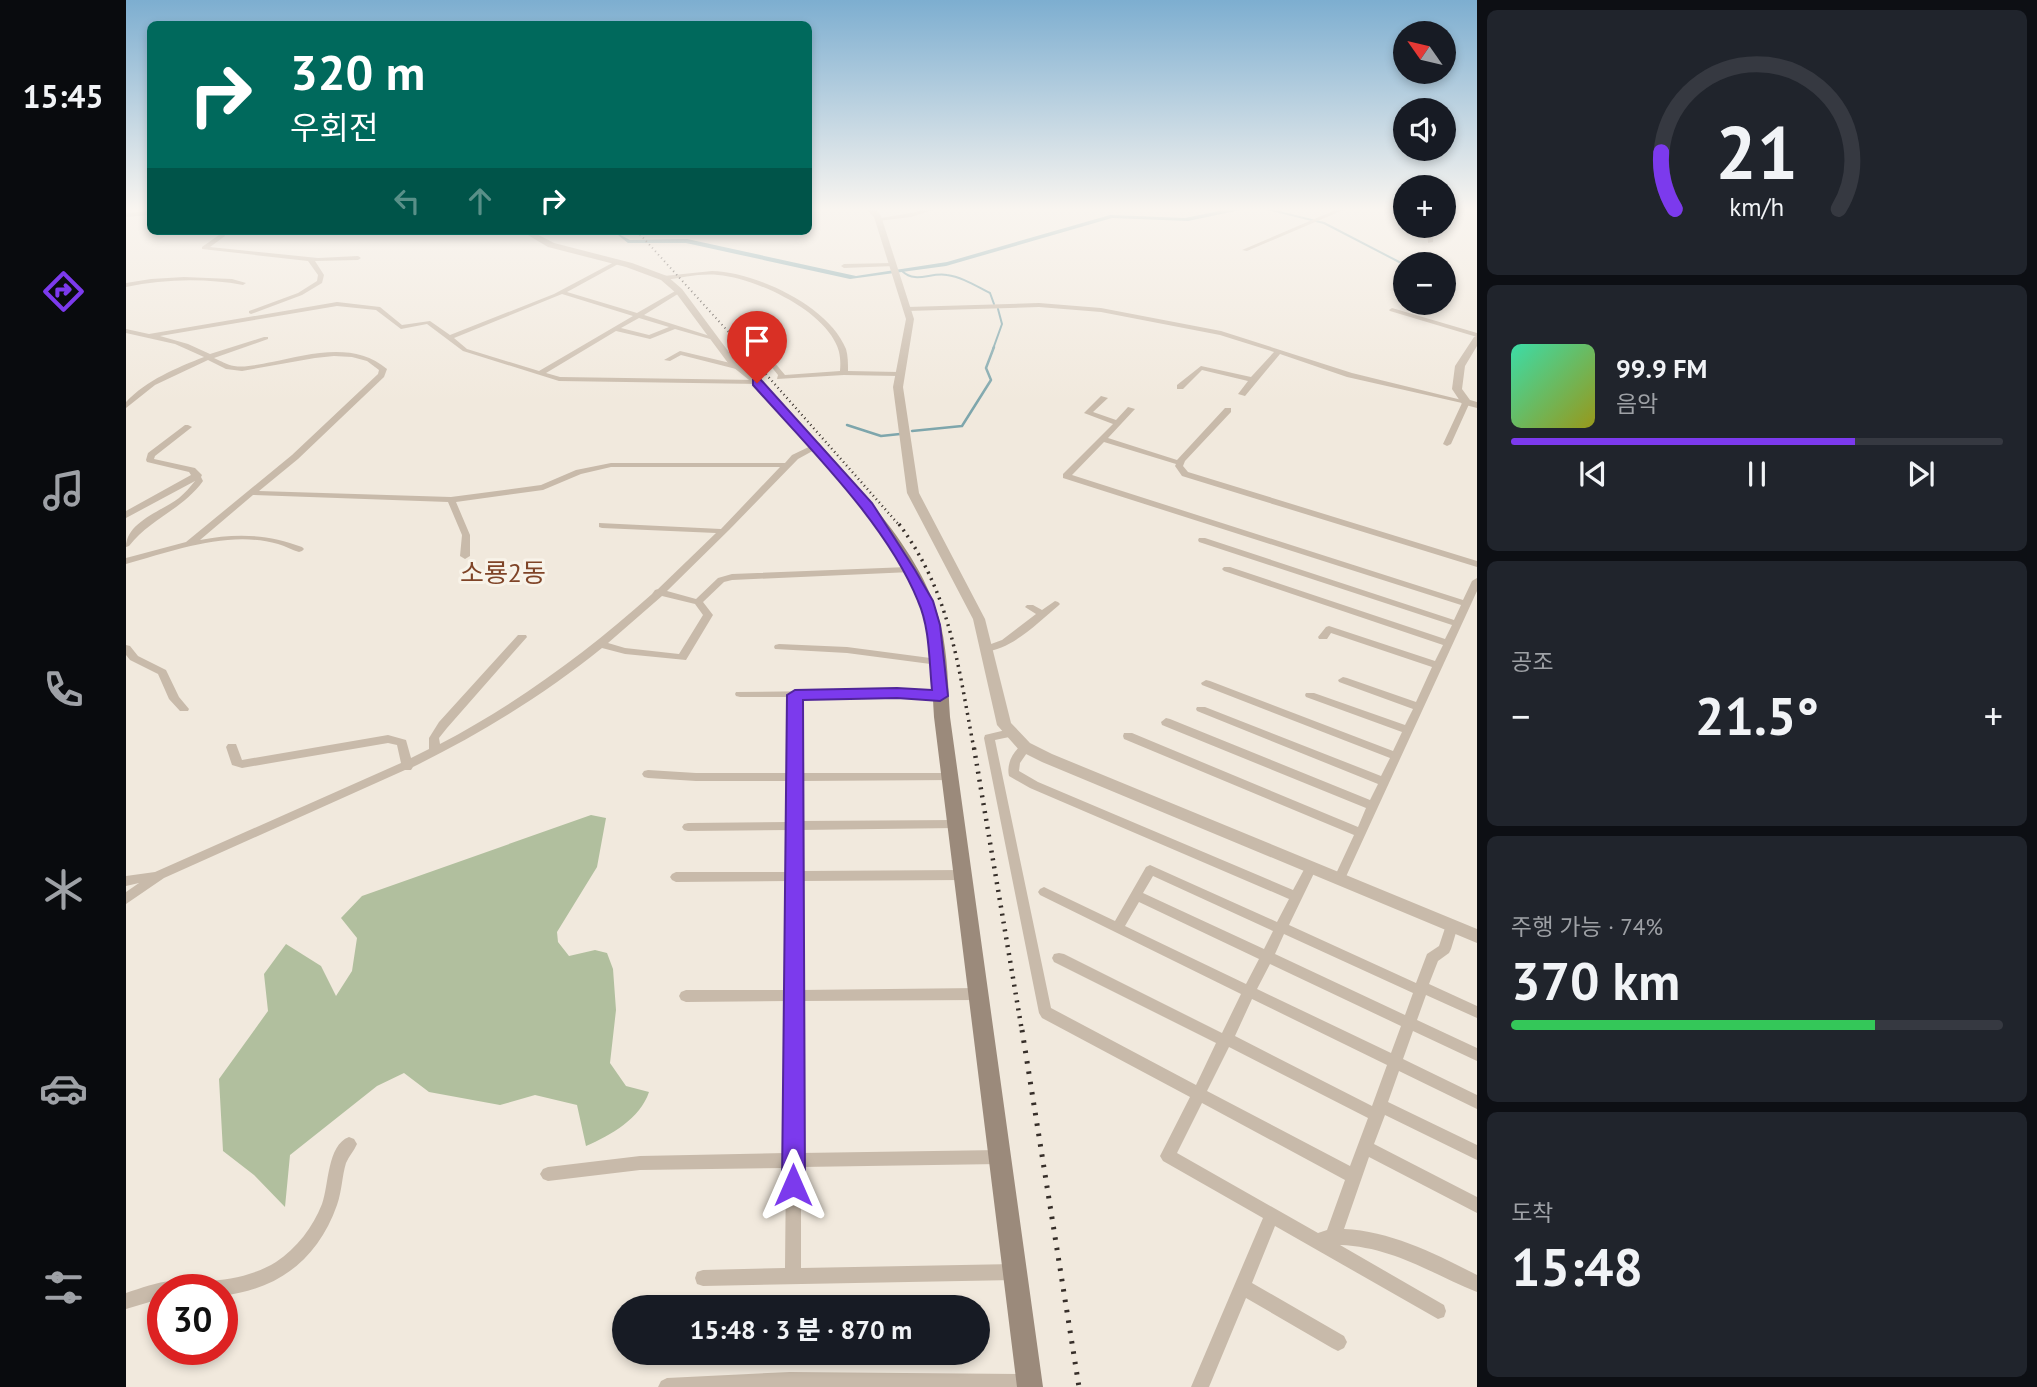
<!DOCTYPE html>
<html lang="ko">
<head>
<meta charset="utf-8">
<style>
	body { margin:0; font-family:"PT Sans","Noto Sans KR",sans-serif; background:#20242c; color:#f1f3f6; height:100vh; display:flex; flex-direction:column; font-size:26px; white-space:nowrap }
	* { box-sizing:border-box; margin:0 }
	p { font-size:23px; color:#9ea1a6 }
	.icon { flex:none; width:38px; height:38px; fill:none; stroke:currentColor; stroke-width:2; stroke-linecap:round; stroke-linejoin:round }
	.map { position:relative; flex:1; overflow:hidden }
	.details { display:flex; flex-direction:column; gap:10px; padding:10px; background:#0d0f14; width:560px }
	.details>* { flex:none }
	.banner { position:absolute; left:21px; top:21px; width:665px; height:214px; border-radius:10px; box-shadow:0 4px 10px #0003; background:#00695c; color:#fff; overflow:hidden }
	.needle { width:46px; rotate:304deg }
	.controls { position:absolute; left:1267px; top:21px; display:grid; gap:14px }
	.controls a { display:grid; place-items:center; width:63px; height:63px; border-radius:50%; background:#171b24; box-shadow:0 4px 10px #0003; font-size:35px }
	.speed { position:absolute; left:21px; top:1274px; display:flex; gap:14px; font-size:35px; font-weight:700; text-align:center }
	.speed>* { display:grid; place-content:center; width:91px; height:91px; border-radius:50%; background:#171b24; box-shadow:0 4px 10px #0003; line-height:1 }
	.speed .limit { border:10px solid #d22; background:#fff; color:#111 }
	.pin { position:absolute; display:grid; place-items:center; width:60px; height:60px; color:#fff; margin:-72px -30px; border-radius:50% 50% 50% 0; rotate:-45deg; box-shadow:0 0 7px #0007 }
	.pin .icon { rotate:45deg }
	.me { position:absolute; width:77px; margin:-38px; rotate:0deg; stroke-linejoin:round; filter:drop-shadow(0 0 5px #0008) }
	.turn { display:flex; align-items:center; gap:24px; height:147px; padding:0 28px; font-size:32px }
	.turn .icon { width:91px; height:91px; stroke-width:2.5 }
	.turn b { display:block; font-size:49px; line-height:60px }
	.lanes { display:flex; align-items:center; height:66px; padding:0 28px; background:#0003; justify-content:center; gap:35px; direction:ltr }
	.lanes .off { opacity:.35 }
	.big { font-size:52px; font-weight:800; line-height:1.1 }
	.details .tile { flex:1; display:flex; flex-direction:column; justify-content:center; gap:10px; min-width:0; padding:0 24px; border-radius:10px; background:#20242c }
	.details .dial { align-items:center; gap:0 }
	.dial svg { height:182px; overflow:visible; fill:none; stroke:#363941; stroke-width:7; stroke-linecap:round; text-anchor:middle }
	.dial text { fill:#f1f3f6; stroke:none }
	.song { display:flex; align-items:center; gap:21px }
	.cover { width:84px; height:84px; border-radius:10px; background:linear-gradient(135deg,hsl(160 70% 55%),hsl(60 70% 35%)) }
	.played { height:7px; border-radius:4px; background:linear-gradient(90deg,#7c3aed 70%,#363941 70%) }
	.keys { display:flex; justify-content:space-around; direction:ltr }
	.heat { display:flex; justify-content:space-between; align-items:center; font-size:38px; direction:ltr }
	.charge { height:10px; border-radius:5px; background:linear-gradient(90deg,#34c759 74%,#363941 0) }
	.trip { position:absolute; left:486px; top:1295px; width:378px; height:70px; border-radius:35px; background:#171b24; box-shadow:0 4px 10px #0003; font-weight:800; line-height:70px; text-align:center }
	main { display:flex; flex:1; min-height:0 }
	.tab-bar { display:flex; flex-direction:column; width:126px; justify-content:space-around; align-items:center; background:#090b0e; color:#9ea1a6 }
	.tab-bar .icon { width:49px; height:49px }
	.tab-bar .active { color:#7c3aed }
	.tab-bar b { font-size:32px; color:#f1f3f6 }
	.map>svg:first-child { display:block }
	.green { fill:#b1bf9e }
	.water { fill:#7ea6ac }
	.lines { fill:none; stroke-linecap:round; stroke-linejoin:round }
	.stream-far1 { stroke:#7ea6ac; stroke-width:2 }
	.stream { stroke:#7ea6ac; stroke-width:2.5 }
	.minor { fill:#c8baaa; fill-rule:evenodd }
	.tertiary { fill:#c8baaa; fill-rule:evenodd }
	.secondary { fill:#9b8a7b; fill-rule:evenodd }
	.rail-far4 { stroke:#362e29; stroke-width:2; stroke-dasharray:1 3.5; stroke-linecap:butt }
	.rail-far3 { stroke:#362e29; stroke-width:2.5; stroke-dasharray:1 3.5; stroke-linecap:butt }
	.rail-far2 { stroke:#362e29; stroke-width:3.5; stroke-dasharray:2 5; stroke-linecap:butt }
	.rail-far1 { stroke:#362e29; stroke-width:4.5; stroke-dasharray:2 6; stroke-linecap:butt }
	.rail { stroke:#362e29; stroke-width:5; stroke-dasharray:2.5 8; stroke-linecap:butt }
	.route { fill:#7c3aed; stroke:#51269a; stroke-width:2 }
	.labels { text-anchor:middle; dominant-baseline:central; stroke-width:6; stroke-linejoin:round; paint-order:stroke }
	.quarter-label { font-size:26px; fill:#7f4427; stroke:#f8f3e9 }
</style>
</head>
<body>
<main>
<nav class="tab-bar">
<b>15:45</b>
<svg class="icon active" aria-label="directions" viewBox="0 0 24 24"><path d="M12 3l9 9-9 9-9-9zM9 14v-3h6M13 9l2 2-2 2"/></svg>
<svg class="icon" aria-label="music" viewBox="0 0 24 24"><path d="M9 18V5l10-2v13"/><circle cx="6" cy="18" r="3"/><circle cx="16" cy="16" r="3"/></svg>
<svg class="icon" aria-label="phone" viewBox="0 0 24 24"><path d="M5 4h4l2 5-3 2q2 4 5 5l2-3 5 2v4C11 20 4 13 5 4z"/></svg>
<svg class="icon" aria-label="climate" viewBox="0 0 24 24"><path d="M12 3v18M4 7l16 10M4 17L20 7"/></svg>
<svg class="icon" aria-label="car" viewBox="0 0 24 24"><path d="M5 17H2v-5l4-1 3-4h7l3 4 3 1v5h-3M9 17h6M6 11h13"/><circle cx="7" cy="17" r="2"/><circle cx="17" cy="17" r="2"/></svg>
<svg class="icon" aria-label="filters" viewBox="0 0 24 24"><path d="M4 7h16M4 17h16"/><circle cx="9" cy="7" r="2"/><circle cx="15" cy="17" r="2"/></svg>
</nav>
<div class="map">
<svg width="1351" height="1387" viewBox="0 0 1351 1387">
	<rect width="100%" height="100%" fill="#f1e9dd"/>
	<!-- green -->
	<path class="green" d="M465,815L480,818L471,867L431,932L432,942L443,956L469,950L481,953L487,969L490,1010L484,1063L500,1086L523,1092C514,1119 485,1135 460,1146L451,1105L409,1095L374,1105L303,1092L278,1073L251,1086L164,1155L159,1207L128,1175L97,1151L93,1079L142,1011L138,974L160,944L195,966L210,996L226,971L231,938L215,918L236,896Z"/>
	<!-- water -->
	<path class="water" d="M1108,208H1124L1062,221L986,218L820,266L724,279L560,243H502L487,231L504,240L561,239L730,276L821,262L984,215L1059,218Z"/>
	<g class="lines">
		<!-- stream-far1 -->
		<path class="stream-far1" d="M1137,208L1198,223L1279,265
			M776,271C790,284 804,272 821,275C836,277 850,286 864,293L868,304
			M867,349L876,324L872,309"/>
		<!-- stream -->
		<path class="stream" d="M721,425L755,436L774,434
			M786,431L836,426L865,380L860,368L868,347"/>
		<!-- minor -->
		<path class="minor" d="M804,208H813L785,217L752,221L749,219L785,213Z
			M1214,208H1222L1121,251L1116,250Z
			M1264,208L1279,210V214L1265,209Z
			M1318,208H1331L1318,212Z
			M1343,208H1351V211L1344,209Z
			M24,211V215L0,217V213Z
			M1309,226H1316L1307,231V242L1302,243L1301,230Z
			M91,231H97L99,236L84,247L192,258L232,256L235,258L232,260L189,261L198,275L196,283L176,295L125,314L123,313V311L172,293L191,281L192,275L182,261L76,249V247L93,235Z
			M492,260L494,261V263L441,292L511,313L551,290H555V292L518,315L587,337L584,339L549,329L524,339L490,331L420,373L434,377L631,380L635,382L634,384L433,381L337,351L301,324L275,329L250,310L211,306L34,336L62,344L84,354L138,337H142V339L88,358C95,361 101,365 108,366C120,368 134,364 146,362C183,354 229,341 261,369L258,377L172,459L133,491L325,497L415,485L450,470L485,463H659L666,455L689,444L693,446L692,448L672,459L604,529L541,591L570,599L592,578L606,574L782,567L787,570L785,572L606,580L598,582L577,602L587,615L560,660L499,654L476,648C418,695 354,734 287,767L285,770H279L38,878L0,904V892L13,883L0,886V876L29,872L275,763L271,745L262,743L116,768L106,765L100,747L102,744H110L116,760L262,735L280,740L285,758L303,749V738L313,722L392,635H400L401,637L321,728L313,738L314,744C392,703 461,652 526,594L529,590L532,589L590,533L476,528L473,527V523L595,529L654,467H485L455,474L417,490L330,502L344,535V556L339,559L334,556L336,535L322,502L127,495L74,540C110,533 142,534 176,547L178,549L176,551L173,552C166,550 159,546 152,544C102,530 48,551 0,564V558L60,542L166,455L252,374L253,370L241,361L226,357L208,356L189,358L116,371L100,369L82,360L29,385L0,408V402C21,380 50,368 78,357L49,344L0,333V329L23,334L211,302L254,307L276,325L304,321L324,335L428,294ZM436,294L507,316L413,371L341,349L328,338ZM513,318L543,327L523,335L495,328ZM536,596L569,604L577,615L553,654L499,648L482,643Z
			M766,263L768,264V266L718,268L715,266L718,264Z
			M586,271C630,272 703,306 720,349C722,356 722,363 722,371L773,372L777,374L773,376L718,375L651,379L652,375L632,350L625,331L626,330H630L638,350L659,375L714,371C715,359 714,350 708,340C690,307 628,278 592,275C574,273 556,278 538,280L535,278L538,276Z
			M58,277L106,279L120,283L117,285C79,278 38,279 0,287V283L25,279Z
			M913,303L975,308L1095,331L1226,373L1344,402L1325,444L1321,446L1317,444L1336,403L1221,377L1154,354L1119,396L1112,394L1122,381L1076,370L1057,389H1051V385L1075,366L1125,377L1148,352L1094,335L975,312L913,307L781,311L778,309L781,307Z
			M1266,308L1351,333V337L1264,311L1263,310Z
			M554,351L617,366L618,368L614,370L555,355L544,361L538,360Z
			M975,396L982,398L967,412L990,420L1002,407L1009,409L982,438L1051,460L1099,408H1105V412L1059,461L1057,466L1062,472L1351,561V567L1056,476L1049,466L1050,464L978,442L946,475L1337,600L1346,581L1351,578V591L1218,881L1214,883L1210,881L1208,878L1228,835L998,739L997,736L998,733H1006L1232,827L1240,808L1036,725L1035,722L1040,718L1044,719L1244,800L1252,784L1071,711L1070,709L1071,707H1079L1255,776L1264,758L1076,685L1075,683L1080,680L1084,681L1267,751L1276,732L1180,697L1179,695L1180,693H1188L1279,725L1287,709L1213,682L1212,680L1217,677L1221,678L1290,702L1306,667L1205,633L1201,639H1193L1192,637L1200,627L1203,626L1309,661L1317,645L1098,571L1096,569L1098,567H1104L1319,639L1326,625L1073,542L1072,540L1073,538H1079L1328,620L1335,605L937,478V474L987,424L958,413Z
			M59,425H62L66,427L29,456L28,459L69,468L76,475L75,477L77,481C57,509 24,519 3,546L0,547C0,522 36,511 53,498C59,493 64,487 69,481L0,518V511L65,475L63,472L21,462L20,460L22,453Z
			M929,601L932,602L934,604L932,606C914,621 882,653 857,651L856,649L857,647L876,640L910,614L899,607L901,605H907L916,610Z
			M653,644L721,647L812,659L817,662L812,665L721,653L649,649L648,647L649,645Z
			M0,645L4,646L12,656L40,670L53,697L63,709L62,711H54L43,699L32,674L4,660L0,655Z
			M771,690L814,693L819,696L814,699L771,696L674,697V773H823L827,774L829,777L827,780L674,781V821L830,820L834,821L836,824L834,827L830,828L674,830L675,871L836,870L840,872L842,875L840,878L836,880L675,881V990L852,988L857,990L859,994L857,998L852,1000L675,1001V1153L874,1150L879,1152L882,1157L879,1162L874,1164L675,1167V1268L889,1264L895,1266L897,1272L895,1278L889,1280L577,1286L571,1284L569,1278L571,1272L577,1270L659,1268L660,1168L514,1170L422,1181L417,1179L414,1174L417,1169L422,1167L514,1156L660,1153L661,1001L560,1002L555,1000L553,996L555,992L560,990H661L662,881L550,882L546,880L544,877L546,874L550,872H662L663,830L562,831L558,830L556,827L558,824L562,823L663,822V781H570L522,778L518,777L516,774L518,771L522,770L570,773H663L664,697H614L610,696L609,694L610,692Z
			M884,729L888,730L889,733L888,736L869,740L925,1008L1070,1085L1090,1043L928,962L926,958L928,954L933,953L938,954L1096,1033L1115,994L914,895L912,892L914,889L918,887L922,889L989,921L1020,867L1024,865L1151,922L1163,899L904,788L883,776C880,763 888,749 899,743L905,747L894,763L893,771L912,782L1167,890L1181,864L1185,862L1189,864L1191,867L1163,925L1290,983L1301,954L1313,946L1321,922L1326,921L1331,922L1332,926L1325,949L1323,953L1312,961L1303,984L1351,1006V1018L1300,995L1291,1020L1351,1048V1061L1287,1031L1277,1059L1351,1095V1109L1273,1071L1262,1102L1351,1145V1160L1259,1115L1248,1144L1351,1197V1213L1243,1157L1218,1229C1265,1231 1310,1254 1351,1275V1292C1304,1273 1267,1247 1214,1245L1318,1305L1320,1311L1318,1317L1312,1319L1149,1226L1126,1283L1218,1336L1221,1342L1218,1348L1212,1351L1206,1348L1120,1298L1083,1387H1065L1137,1218L1037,1161L1034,1156L1064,1097L916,1018L913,1013L858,738L859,735ZM1027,876L1147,931L1138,949L1017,893ZM1013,902L1133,959L1120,984L999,926ZM1158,934L1287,993L1279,1015L1149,954ZM1144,964L1275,1026L1265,1053L1131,989ZM1126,999L1261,1065L1246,1106L1109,1036ZM1103,1047L1242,1118L1224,1166L1081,1091ZM1076,1103L1219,1180L1201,1230L1192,1233L1051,1153Z
			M223,1137L228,1139L231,1144C228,1151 223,1156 220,1163C216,1176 216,1191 211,1205C192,1259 153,1289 96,1296V1290H37V1298L0,1309V1293C15,1288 31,1282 46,1281C57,1280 68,1281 79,1281C103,1280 129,1275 150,1262C171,1248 187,1227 196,1204C203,1185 201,1145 223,1137Z
			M664,1372L902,1374L908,1377L911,1383L909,1387H532L535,1381L541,1378Z"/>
		<!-- tertiary -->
		<path class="tertiary" d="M744,208H748L755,216L788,319L777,387L793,493L859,619L885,723L904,743L926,754L1351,929V943L916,762L894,751L871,725L847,619L781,493L767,387L780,319L748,217L741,210Z
			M395,231H405L428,243L506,263L541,276L556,289L608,359L634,380L693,444V448H685L628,384L602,363L550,293L535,280L500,267L422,247Z
			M1351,336V346L1339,366L1336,389L1344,400L1351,402V408L1336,404L1326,389L1329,366L1348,337Z"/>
		<!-- secondary -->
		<path class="secondary" d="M689,442L693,443C739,496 798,556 815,626C822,656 822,687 824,717L917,1387H891L808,717C806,687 807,656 800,626C785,558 729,500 685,449L683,446Z"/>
		<!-- rail-far4 -->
		<path class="rail-far4" d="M511,231L618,349"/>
		<!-- rail-far3 -->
		<path class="rail-far3" d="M616,347L774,526"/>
		<!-- rail-far2 -->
		<path class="rail-far2" d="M773,524C825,594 832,666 848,749"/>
		<!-- rail-far1 -->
		<path class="rail-far1" d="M848,748L896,1031"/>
		<!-- rail -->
		<path class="rail" d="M896,1030L953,1387"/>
	</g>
	<!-- sky -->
	<linearGradient id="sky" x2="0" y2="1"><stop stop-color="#7daed0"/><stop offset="0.52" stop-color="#f9f5f0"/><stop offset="1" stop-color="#f9f5f0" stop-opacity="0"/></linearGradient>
	<rect width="1351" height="402" fill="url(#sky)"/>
	<!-- route -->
	<path class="route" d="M627,380H635L746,503L789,570L807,601L814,625L822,696L814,701L771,698L677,700L679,1185L676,1193L667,1196L659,1193L656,1185L661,695L669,690L771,688L806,690C803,661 804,628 792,601C761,524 682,447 627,385Z"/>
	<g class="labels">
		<!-- quarter labels -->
		<g class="quarter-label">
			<text x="377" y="572">소룡2동</text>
		</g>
	</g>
</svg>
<div class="controls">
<a><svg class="needle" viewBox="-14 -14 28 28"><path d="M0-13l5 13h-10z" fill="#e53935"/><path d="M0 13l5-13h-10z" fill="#9ea1a6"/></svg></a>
<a><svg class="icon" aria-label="sound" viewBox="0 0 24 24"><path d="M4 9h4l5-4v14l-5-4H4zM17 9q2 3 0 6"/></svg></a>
<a>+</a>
<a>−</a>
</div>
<div class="speed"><div class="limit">30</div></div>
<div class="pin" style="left:631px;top:383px;background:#d93025"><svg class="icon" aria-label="arrive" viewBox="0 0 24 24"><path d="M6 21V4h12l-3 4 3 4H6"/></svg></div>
<svg class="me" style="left:667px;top:1185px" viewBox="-20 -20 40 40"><path d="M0-17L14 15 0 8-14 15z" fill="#7c3aed" stroke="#fff" stroke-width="4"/></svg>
<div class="trip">15:48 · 3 분 · 870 m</div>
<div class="banner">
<div class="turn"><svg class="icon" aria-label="right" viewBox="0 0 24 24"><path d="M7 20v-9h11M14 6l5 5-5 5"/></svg><div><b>320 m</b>우회전</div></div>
<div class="lanes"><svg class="icon off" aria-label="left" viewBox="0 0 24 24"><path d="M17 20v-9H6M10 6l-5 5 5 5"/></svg><svg class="icon off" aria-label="ahead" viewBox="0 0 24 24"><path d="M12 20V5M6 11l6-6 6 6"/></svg><svg class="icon" aria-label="right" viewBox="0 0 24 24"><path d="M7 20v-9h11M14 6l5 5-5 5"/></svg></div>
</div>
</div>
<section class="details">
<div class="tile dial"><svg viewBox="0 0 100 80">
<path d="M14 69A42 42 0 1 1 86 69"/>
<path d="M14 69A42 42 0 0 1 8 44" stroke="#7c3aed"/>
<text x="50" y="56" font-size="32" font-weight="700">21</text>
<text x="50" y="72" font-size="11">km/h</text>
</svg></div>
<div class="tile">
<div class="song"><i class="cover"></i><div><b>99.9 FM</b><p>음악</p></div></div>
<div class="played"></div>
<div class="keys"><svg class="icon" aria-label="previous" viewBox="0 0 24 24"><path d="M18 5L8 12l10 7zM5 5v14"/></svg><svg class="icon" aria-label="pause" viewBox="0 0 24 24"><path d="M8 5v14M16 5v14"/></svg><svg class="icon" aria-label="next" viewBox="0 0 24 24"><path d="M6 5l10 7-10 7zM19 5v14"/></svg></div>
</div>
<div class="tile"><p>공조</p>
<div class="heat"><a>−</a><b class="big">21.5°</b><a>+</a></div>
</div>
<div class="tile"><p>주행 가능 · 74%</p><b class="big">370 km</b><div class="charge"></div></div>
<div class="tile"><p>도착</p><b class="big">15:48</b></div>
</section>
</main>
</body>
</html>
